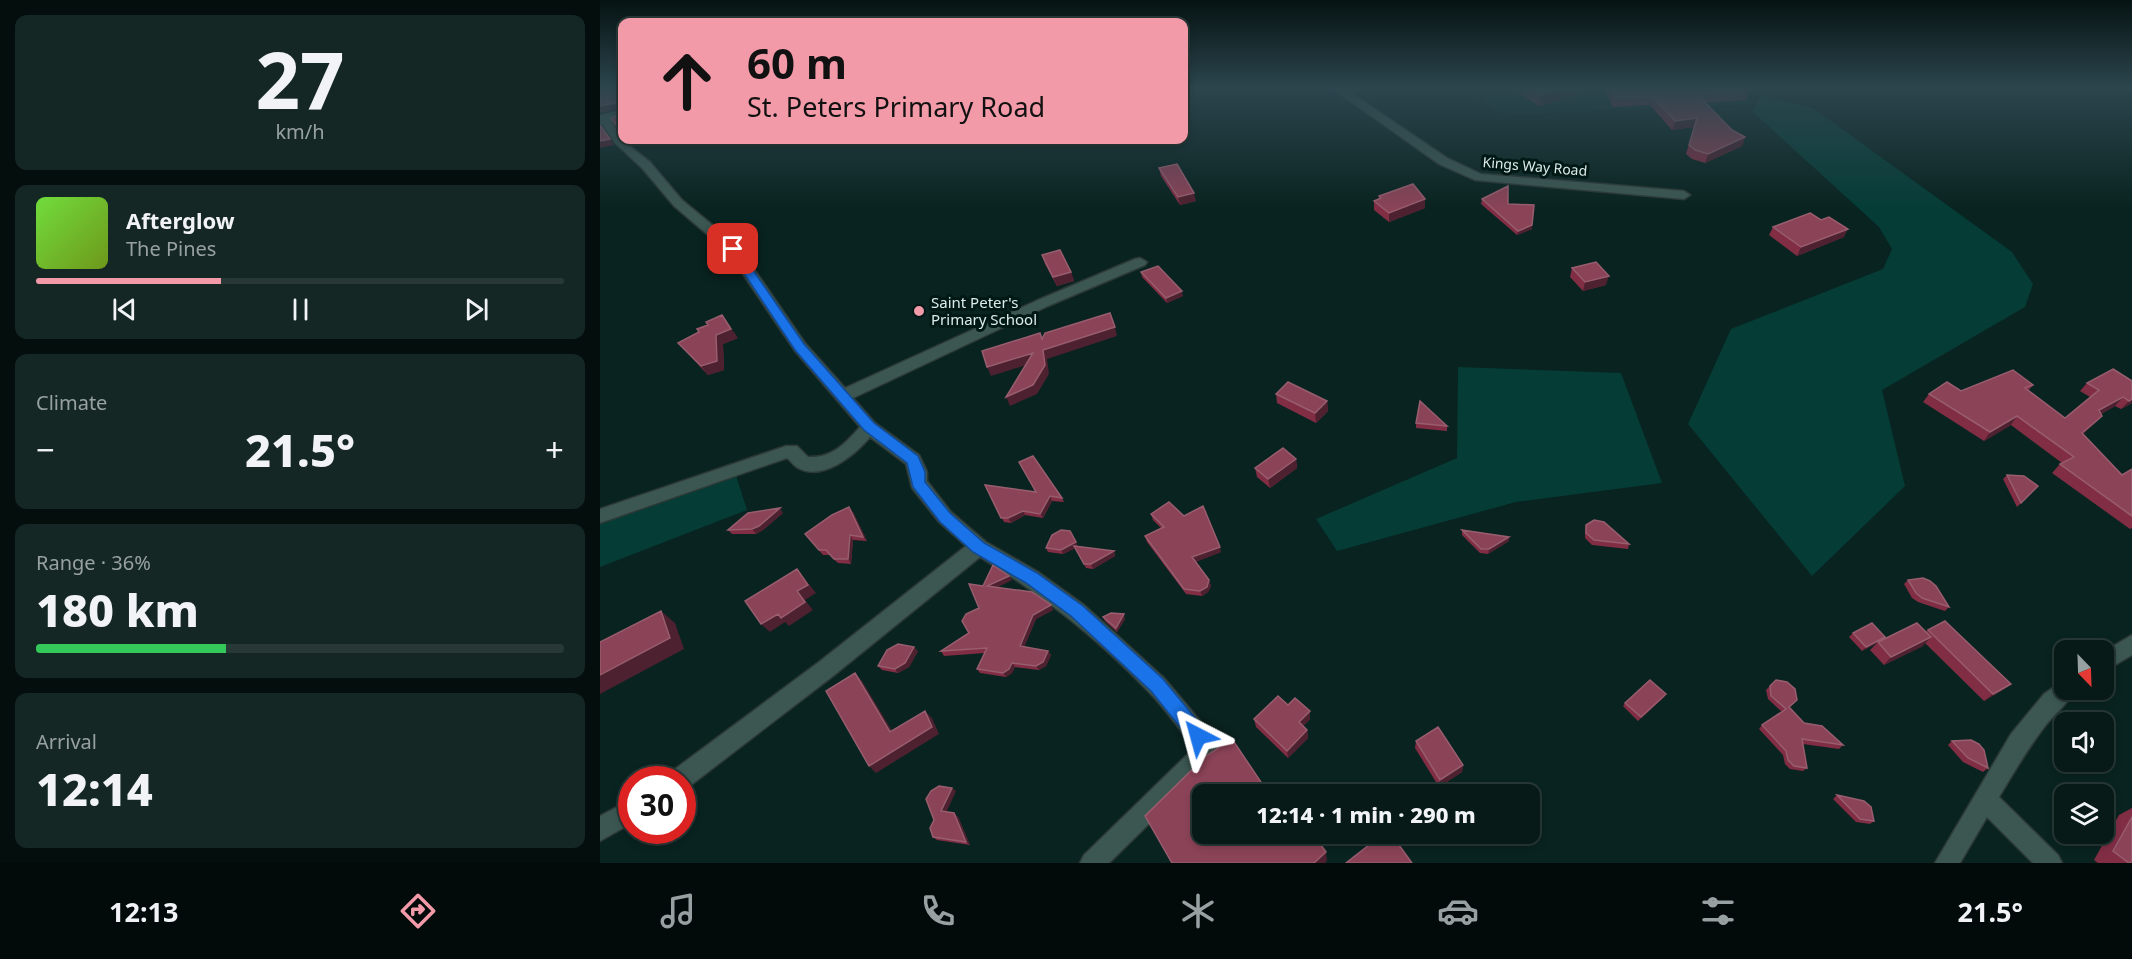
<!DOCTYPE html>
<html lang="en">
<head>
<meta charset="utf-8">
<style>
	body { margin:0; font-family:"Noto Sans",sans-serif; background:#152725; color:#f1f3f6; height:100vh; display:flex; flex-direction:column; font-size:22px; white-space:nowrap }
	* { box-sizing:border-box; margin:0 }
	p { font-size:20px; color:#98a1a2 }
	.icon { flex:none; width:33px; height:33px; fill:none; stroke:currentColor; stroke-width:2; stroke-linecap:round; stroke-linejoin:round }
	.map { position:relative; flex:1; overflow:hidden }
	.drawer { display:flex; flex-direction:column; gap:15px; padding:15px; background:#040e0d; width:600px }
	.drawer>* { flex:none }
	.hud { position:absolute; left:18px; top:18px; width:570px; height:126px; border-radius:12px; box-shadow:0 3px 9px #0003,0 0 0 2px #283837; background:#f39aa9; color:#111; overflow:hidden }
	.needle { width:39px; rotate:157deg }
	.fabs { position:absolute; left:1454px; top:640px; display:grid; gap:12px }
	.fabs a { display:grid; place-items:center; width:60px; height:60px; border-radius:12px; background:#071a18; box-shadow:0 3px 9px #0003,0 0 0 2px #283837; font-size:30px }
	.speed { position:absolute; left:18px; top:766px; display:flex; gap:12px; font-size:30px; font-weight:700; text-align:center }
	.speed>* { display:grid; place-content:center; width:78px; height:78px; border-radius:50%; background:#071a18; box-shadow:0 3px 9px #0003,0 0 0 2px #283837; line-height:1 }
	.speed .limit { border:9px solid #d22; background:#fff; color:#111 }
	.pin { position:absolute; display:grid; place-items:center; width:51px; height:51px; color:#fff; margin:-26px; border-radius:12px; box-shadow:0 3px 9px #0006 }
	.me { position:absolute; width:66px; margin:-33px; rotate:321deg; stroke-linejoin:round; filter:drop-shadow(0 0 4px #0008) }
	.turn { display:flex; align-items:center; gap:21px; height:126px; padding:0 30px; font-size:27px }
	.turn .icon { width:78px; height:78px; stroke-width:2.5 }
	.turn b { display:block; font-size:42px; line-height:51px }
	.big { font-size:45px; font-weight:800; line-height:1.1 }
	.drawer .tile { flex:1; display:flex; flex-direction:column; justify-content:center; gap:9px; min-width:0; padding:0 21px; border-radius:12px; background:#152725 }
	.drawer .dial { align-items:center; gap:0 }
	.dial b { font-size:78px; line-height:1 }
	.song { display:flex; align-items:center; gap:18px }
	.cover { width:72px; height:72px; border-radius:9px; background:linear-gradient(135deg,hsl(100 70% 55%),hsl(80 70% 35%)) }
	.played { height:6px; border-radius:3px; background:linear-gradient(90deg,#f39aa9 35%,#283837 35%) }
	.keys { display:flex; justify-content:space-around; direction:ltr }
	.heat { display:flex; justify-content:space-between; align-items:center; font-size:33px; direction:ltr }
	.charge { height:9px; border-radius:4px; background:linear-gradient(90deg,#34c759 36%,#283837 0) }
	.trip { position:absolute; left:592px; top:784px; width:348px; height:60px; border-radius:12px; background:#071a18; box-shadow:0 3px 9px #0003,0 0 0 2px #283837; font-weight:800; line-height:60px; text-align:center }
	.menu { display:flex; height:96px; justify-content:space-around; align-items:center; background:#030a0a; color:#98a1a2 }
	.menu .icon { width:42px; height:42px }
	.menu .current { color:#f39aa9 }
	.menu b { font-size:27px; color:#f1f3f6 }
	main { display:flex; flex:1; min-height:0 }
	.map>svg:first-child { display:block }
	.built { fill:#072d28 }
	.green { fill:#053c36 }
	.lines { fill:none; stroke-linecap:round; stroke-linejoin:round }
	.street-casing { stroke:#2c3936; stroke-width:3 }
	.secondary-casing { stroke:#2c3936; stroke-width:2 }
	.street { fill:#3c5752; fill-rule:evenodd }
	.secondary { fill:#3c5752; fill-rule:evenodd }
	.wall { fill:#812e45 }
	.shaded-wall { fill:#4d212f }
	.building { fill:#8b4357; stroke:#985d6e; stroke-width:1.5 }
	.route { fill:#1a73e8; stroke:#114b97; stroke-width:1.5 }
	.poi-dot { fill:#f39aa9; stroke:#011916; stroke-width:2 }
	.labels { text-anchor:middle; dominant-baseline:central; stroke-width:6; stroke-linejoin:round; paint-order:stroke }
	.far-street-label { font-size:14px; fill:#ddece9; stroke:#011916 }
	.poi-label { font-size:15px; fill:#ddece9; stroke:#011916; text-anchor:start }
</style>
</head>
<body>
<main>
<section class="drawer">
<div class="tile dial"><b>27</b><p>km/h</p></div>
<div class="tile">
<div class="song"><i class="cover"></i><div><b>Afterglow</b><p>The Pines</p></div></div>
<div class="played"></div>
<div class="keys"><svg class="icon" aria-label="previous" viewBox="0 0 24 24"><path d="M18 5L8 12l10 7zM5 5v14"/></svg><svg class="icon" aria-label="pause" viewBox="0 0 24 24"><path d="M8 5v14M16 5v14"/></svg><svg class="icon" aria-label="next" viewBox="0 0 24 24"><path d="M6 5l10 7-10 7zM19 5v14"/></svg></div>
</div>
<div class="tile"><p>Climate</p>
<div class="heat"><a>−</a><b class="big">21.5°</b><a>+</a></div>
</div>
<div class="tile"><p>Range · 36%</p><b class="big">180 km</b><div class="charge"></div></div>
<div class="tile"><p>Arrival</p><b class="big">12:14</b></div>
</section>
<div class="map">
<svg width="1532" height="863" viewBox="0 0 1532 863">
	<rect width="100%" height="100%" fill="#092320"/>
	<!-- built -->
	<path class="built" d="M861,88H1144L1153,104L904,115Z"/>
	<!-- green -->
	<path class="green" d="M1161,96L1213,108L1412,252L1433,284L1425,307L1282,390L1305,486L1212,576L1088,424L1131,329L1283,269L1292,249L1279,227L1152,111Z
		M858,367L1021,373L1062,483L916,502L737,551L716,519L857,458Z
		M132,463L147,510L0,567V510Z"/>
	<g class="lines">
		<!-- street casing -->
		<g class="street-casing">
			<path id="street" d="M732,88H744L847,158L881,174L1084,191L1090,195L1084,199L875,180L839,164Z
				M6,117L10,118L22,140L50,162L82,200L138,246L205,343L245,388L438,300L535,259L540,258L547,262L545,265L448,306L253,398L275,423L319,455L327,472V481L351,512L386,542L438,572L484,605L564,678L617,741L620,749L617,757L509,863H480L484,855L594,748C579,729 565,708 548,691C496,637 444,596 380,557L233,676L87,788L82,790V780H68L71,772L219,662L366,546L339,522L312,488L306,464L270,437C256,454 223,482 198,468C194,466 191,461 187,458L0,523V509L186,446H197L208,457C232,458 245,444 260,427L195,351L128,252L74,206L42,168L15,143L0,120Z
				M1532,635V655L1503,672V652Z
				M1464,680V690H1475C1469,702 1454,715 1445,726C1428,748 1414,772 1399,797L1458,855L1462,863H1433L1387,817L1360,863H1335L1411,734L1444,694Z
				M32,799V823L0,841V816Z"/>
		</g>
		<!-- secondary casing -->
		<g class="secondary-casing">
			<path id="secondary" d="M22,110V120L0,125V115Z"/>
		</g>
		<!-- street -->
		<use href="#street" class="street"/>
		<!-- secondary -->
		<use href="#secondary" class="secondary"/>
	</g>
	<!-- wall -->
	<path class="wall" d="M912,88H992V90L939,106Z
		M1003,88H1146L1149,91L1146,100L1105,103L1132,130L1145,137L1142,146L1105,163L1092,159L1086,154L1094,127L1072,130L1050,105L1013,107Z
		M559,168L596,201L580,205L561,176Z
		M779,196L825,208L789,222L774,210V201L779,199Z
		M882,199L908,204L932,225V229L917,235L881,204Z
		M1221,220L1244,237L1197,256L1169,235L1173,227Z
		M442,255L471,272L474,281L457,286L445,264Z
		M972,268L1006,285L983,291L970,277Z
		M541,272L583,296L567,303L542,277Z
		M138,338L123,344L124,370L108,375L78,343Z
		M1513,369L1532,403L1521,409L1515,406L1501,414L1502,416L1483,434L1522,475L1532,469V528L1530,529L1452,473L1460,464L1462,463L1411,425L1384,441L1323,402L1329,394L1433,385L1428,391L1465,418L1490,397L1480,391L1487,383Z
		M676,394L727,401L728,411L716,423L677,403Z
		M816,423L847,426V431L816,428Z
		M696,459L697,468L670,488L657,477L655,468Z
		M1407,475L1438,486L1417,507L1403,479Z
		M385,485L462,498L464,502L452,501L443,518L425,515L411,523L404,522Z
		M253,512L267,541L253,540L251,564L238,563L229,555H223L205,534Z
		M183,513L163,530L156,534H132L128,530Z
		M551,514L621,552L595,562L609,580L611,586L608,592L602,596L586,594L547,542L545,536L561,528L553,520Z
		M986,525L1029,544L1028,549L992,545L985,538V530Z
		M862,530L909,537V541L888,554L880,553L862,535Z
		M476,542L478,547L514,551L515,556L493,569L486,568L475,548L463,554L448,552L446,548Z
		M412,580L397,587L453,610L436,619L424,647L448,651L451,655L446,666L439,670L415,667L412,673L406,677L380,673L377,669L385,653L344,656L341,651L369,633L379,608L383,586Z
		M1308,580L1349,607L1345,611L1318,602L1312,598L1304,584Z
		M503,617L525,619L517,632L505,621Z
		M1328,630L1411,684L1401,691L1384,701L1325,643L1323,646L1284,665L1270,650L1277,643L1262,651L1249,637L1253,633L1285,637L1282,640L1326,632Z
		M318,651L309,667L298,673L282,670L278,666Z
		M1170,686L1194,703L1190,707L1204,723L1243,745L1239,749L1203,744L1207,768L1203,771L1190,769L1185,764L1183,755L1159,729L1162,725L1182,712L1168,699L1166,690Z
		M1066,694L1063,698L1038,721L1023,706L1025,703Z
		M688,705L710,719L703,726L707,730L708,738L688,758L656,727L654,719Z
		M816,741L863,765L862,772L839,787L815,748Z
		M1352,741L1388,768L1383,772L1363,762L1348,745Z
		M356,791L346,812L358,817L370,845L337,840L333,837Z
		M1237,795L1274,821L1270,824L1256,822L1233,799Z
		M1532,808V863H1498L1494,860L1519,815Z"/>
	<!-- shaded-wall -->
	<path class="shaded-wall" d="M963,88H992V90L939,106L941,95Z
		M19,102L22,108L0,113V106Z
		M1097,118L1094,127L1072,130L1075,121Z
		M0,124L14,145L0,148Z
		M22,124V131H20L16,125Z
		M1145,137L1142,146L1105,163L1108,154Z
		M594,193L596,201L580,205L578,197Z
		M825,199V208L789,222V213Z
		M932,225V229L917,235L918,231Z
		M1248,229L1244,237L1197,256L1201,247Z
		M471,272L474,281L457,286L453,277Z
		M1009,276L1006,285L983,291L985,282Z
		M582,291L583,296L567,303L566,298Z
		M122,315L138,338L123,344L124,370L108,375L101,366L116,335Z
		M515,327L517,336L447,359L449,374L437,394L410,406L406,397L443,350Z
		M433,353L436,362L391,376L387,367Z
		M1523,397L1515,406L1491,419L1499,410Z
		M1532,399V403L1521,409L1529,401Z
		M727,401L728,411L716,423L715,413Z
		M1417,416L1411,425L1384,441L1390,432Z
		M1502,416L1494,424L1474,442L1482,433Z
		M696,459L697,468L670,488L668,479Z
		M450,496L452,501L443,518L440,514Z
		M249,507L253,512L267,541L263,537Z
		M180,508L183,513L163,530L156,534L152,529Z
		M423,511L425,515L411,523L408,518Z
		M250,535L253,540L251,564L248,559Z
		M909,537V541L888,554L889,549Z
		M476,542L478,547L463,554L461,550Z
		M620,547L621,552L593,563L592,557Z
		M514,551L515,556L493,569L491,564Z
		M197,569L216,593L205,600L213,610L189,626L185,622L170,632L161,624L178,614L197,591Z
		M409,576L412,580L390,591L387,586Z
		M609,580L611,586L608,592L602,596L600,591Z
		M451,605L453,610L436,619L423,650L420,646L433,615Z
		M61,611L75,623L84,649L0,694V675Z
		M524,614L525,619L517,632L516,628Z
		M1285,637L1281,641L1262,651L1266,647Z
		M1331,637L1323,646L1284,665L1291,657Z
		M314,647L318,651L309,667L298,673L295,669Z
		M448,651L451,655L446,666L439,670L436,666Z
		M412,663L415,667L412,673L406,677L403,673Z
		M255,673L262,681L297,739L290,732Z
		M1411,684L1401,691L1384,701L1393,694Z
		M1066,694L1063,698L1038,721L1041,717Z
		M325,711L332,718L339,734L276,773L269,766Z
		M710,711V719L700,730L699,722Z
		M707,730L708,738L688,758L687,751Z
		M863,765L862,772L839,787L840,780Z
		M663,785L666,795H660L658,789Z
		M352,788L356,791L345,815L341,811Z
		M354,813L358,817L370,845L366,842Z
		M726,852L727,861L725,863H714Z"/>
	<!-- building -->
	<path class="building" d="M0,88H22V124L16,125L11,118L20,115L19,102L0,106Z
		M931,88H963L941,95Z
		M1010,88H1146L1149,91L1097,94L1132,130L1145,137L1108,154L1095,150L1089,145L1097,118L1075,121L1052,96L1015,98Z
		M0,125L10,139L0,141Z
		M577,164L594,193L578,197L559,168Z
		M813,184L825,199L789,213L774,201L781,198L779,196Z
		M908,186V204L934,205L932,225L918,231L882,199Z
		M1210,213L1221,220L1229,217L1248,229L1201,247L1173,227Z
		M460,250L471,272L453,277L442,255Z
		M996,262L1009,276L985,282L972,268Z
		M558,266L582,291L566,298L541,272Z
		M510,313L515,327L443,350L445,365L433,385L406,397L433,353L387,367L382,351L440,333L442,339L445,333Z
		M122,315L131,329L116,335L117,361L101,366L78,343L99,332L97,329L108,325L106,322Z
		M1513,369L1532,381V399L1529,401L1523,397L1499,410L1502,416L1482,433L1522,475L1532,469V516L1460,464L1474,457L1417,416L1390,432L1329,394L1347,382L1361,391L1413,370L1433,385L1425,388L1465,418L1499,390L1487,383Z
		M688,382L727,401L715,413L676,394Z
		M820,401L847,426L816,423Z
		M683,448L696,459L668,479L655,468Z
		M433,456L462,498L450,496L440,514L423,511L408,518H401L385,485L436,492L419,462Z
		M1407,475L1424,476L1438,486L1421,503Z
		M569,502L584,516L603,506L620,547L592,557L609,580L607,587L600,591L584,589L545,536L564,527L551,514Z
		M249,507L263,537L250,535L248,559H234L226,550H219L205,534L232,515Z
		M180,508L159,526L152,529L128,530L148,513Z
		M994,520L1004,522L1029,544L994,540L986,533V525Z
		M461,530L470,531L476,542L461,550L446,548L452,535Z
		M862,530L909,537L889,549H881Z
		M474,546L514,551L491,564H484Z
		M393,565L409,576L387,586L432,592L451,605L433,615L420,646L448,651L443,662L436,666L412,663L409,669L403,673L377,669L387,648L341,651L369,633L362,621L366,614L379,608L369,584L383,586Z
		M197,569L208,585L197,591L205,602L181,618L178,614L161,624L145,601Z
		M1323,578L1330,581L1336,586L1349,607L1322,598L1316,593L1308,580Z
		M61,611L70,638L0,675V642Z
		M511,613L524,614L516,628L503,617Z
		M1345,621L1411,684L1393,694L1328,630Z
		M1272,623L1285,637L1266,647L1253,633Z
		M1317,623L1331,637L1291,657L1278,642Z
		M298,644L314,647L305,663L295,669L278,666L287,650Z
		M255,673L290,732L325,711L332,727L269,766L226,691Z
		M1050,680L1066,694L1041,717L1025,703Z
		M1176,680L1187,682L1195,689L1197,700L1189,707L1204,723L1222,726L1243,745L1202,739L1207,768L1194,766L1188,760L1186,751L1162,725L1186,709L1171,696L1170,686Z
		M678,696L688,705L695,698L710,711L699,722L707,730L687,751L654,719Z
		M838,727L863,765L840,780L816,741Z
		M632,739L663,785L658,789L663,795H603V834H691L697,843L707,834H713L726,852L714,863H572L545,816L606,756Z
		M1371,740L1379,744L1384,750L1388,768L1368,758L1352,741Z
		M339,786L352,788L341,811L354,813L366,842L333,837L330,828L334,820L326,799L331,791Z
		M1237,795L1264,801L1271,807L1274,821L1260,819Z
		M1532,817V863H1529L1513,851Z
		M783,834H791L812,863H746Z"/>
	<!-- sky -->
	<linearGradient id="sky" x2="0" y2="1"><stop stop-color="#051312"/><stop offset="0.42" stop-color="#2c454e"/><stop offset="1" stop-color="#2c454e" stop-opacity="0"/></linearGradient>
	<rect width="1532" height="209" fill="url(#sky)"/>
	<!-- route -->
	<path class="route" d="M133,246L137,247L204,344L274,423L318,456L325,472V482L350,513L384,543L437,573L483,606L563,679L605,730L608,736L605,742L598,745L592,742L551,691L471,616L426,583L373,552L340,522L313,487L307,463L264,430L195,350L128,249Z"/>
	<!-- markers -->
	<circle class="poi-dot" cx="319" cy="311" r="6"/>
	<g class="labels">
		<!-- far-street labels -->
		<g class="far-street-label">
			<text transform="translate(935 166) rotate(5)">Kings Way Road</text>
		</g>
		<!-- poi labels -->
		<g class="poi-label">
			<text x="331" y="302">Saint Peter's<tspan x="331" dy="17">Primary School</tspan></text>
		</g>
	</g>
</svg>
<div class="fabs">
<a><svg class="needle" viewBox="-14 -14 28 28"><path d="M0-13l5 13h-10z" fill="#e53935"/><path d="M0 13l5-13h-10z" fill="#98a1a2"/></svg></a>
<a><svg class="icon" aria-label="sound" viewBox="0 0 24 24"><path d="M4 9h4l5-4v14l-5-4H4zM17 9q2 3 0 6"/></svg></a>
<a><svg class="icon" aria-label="layers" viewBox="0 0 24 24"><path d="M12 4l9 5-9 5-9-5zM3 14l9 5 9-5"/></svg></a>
</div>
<div class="speed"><div class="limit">30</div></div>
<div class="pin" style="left:133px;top:249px;background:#d93025"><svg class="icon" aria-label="arrive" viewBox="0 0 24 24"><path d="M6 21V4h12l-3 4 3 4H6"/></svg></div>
<svg class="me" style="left:598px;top:736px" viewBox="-20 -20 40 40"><path d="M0-17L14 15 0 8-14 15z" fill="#1a73e8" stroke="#fff" stroke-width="4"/></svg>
<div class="trip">12:14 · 1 min · 290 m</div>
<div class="hud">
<div class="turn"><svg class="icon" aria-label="ahead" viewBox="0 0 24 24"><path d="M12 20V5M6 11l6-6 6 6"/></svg><div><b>60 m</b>St. Peters Primary Road</div></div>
</div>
</div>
</main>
<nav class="menu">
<b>12:13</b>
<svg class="icon current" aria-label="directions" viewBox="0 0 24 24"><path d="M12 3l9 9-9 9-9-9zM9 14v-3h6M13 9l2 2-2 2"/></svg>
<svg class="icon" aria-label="music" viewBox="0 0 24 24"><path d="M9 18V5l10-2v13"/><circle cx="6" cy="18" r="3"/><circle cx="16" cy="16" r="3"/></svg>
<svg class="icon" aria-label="phone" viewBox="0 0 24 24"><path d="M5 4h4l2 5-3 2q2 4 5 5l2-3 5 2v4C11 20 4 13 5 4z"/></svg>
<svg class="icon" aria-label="climate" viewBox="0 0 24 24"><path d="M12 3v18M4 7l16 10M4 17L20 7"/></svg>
<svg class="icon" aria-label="car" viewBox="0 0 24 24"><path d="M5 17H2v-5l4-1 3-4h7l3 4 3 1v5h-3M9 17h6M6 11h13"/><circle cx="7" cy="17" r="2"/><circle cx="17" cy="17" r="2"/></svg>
<svg class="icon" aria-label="filters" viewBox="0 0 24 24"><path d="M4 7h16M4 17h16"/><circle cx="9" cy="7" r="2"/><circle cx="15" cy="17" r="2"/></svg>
<b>21.5°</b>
</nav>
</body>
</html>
